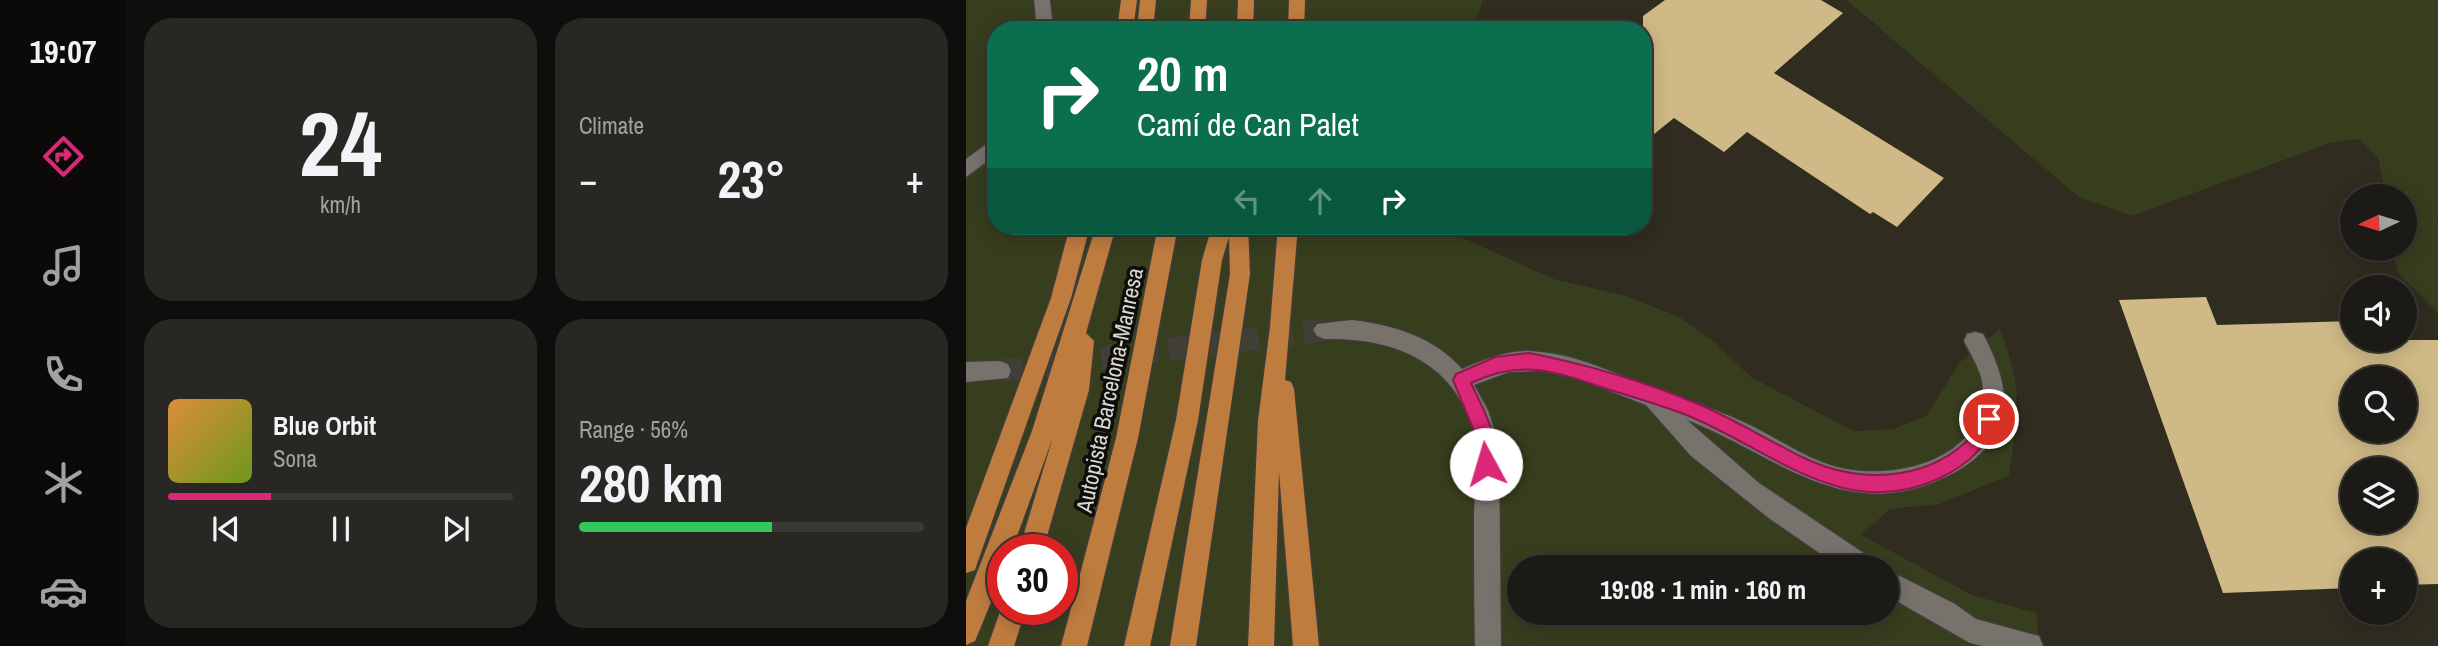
<!DOCTYPE html>
<html lang="en">
<head>
<meta charset="utf-8">
<style>
	body { margin:0; font-family:"Archivo Narrow",sans-serif; background:#292723; color:#f1f3f6; height:100vh; display:flex; flex-direction:column; font-size:26px; white-space:nowrap }
	* { box-sizing:border-box; margin:0 }
	p { font-size:23px; color:#a0a1a1 }
	.icon { flex:none; width:38px; height:38px; fill:none; stroke:currentColor; stroke-width:2; stroke-linecap:round; stroke-linejoin:round }
	.map { position:relative; flex:1; overflow:hidden }
	.side { display:flex; flex-direction:column; gap:18px; padding:18px; background:#0f0e0c; width:840px }
	.side>* { flex:none }
	.guide { position:absolute; left:21px; top:21px; width:665px; height:214px; border-radius:28px; box-shadow:0 4px 18px #0003,0 0 0 2px #3a3835; background:#0b6e4f; color:#fff; overflow:hidden }
	.needle { width:46px; rotate:266deg }
	.tools { position:absolute; left:1374px; top:184px; display:grid; gap:14px }
	.tools a { display:grid; place-items:center; width:77px; height:77px; border-radius:50%; background:#1c1a16; box-shadow:0 4px 18px #0003,0 0 0 2px #3a3835; font-size:35px }
	.speed { position:absolute; left:21px; top:534px; display:flex; gap:14px; font-size:35px; font-weight:700; text-align:center }
	.speed>* { display:grid; place-content:center; width:91px; height:91px; border-radius:50%; background:#1c1a16; box-shadow:0 4px 18px #0003,0 0 0 2px #3a3835; line-height:1 }
	.speed .limit { border:10px solid #d22; background:#fff; color:#111 }
	.pin { position:absolute; display:grid; place-items:center; width:60px; height:60px; color:#fff; margin:-30px; border:4px solid #fff; border-radius:50%; box-shadow:0 2px 7px #0007 }
	.me { position:absolute; width:77px; margin:-38px; rotate:354deg; stroke-linejoin:round; filter:drop-shadow(0 0 5px #0008) }
	.turn { display:flex; align-items:center; gap:24px; height:147px; padding:0 35px; font-size:32px }
	.turn .icon { width:91px; height:91px; stroke-width:2.5 }
	.turn b { display:block; font-size:49px; line-height:60px }
	.lanes { display:flex; align-items:center; height:66px; padding:0 35px; background:#0003; justify-content:center; gap:35px; direction:ltr }
	.lanes .off { opacity:.35 }
	.big { font-size:52px; font-weight:800; line-height:1.1 }
	.side .card { flex:1; display:flex; flex-direction:column; justify-content:center; gap:10px; min-width:0; padding:0 24px; border-radius:28px; background:#292723 }
	.side .dial { align-items:center; gap:0 }
	.dial b { font-size:91px; line-height:1 }
	.song { display:flex; align-items:center; gap:21px }
	.cover { width:84px; height:84px; border-radius:10px; background:linear-gradient(135deg,hsl(30 70% 55%),hsl(80 70% 35%)) }
	.played { height:7px; border-radius:4px; background:linear-gradient(90deg,#db2777 30%,#3a3835 30%) }
	.keys { display:flex; justify-content:space-around; direction:ltr }
	.heat { display:flex; justify-content:space-between; align-items:center; font-size:38px; direction:ltr }
	.charge { height:10px; border-radius:5px; background:linear-gradient(90deg,#34c759 56%,#3a3835 0) }
	.side .tiles { flex:1; display:grid; gap:18px; grid-template-columns:repeat(2,1fr) }
	.trip { position:absolute; left:541px; top:555px; width:392px; height:70px; border-radius:35px; background:#1c1a16; box-shadow:0 4px 18px #0003,0 0 0 2px #3a3835; font-weight:800; line-height:70px; text-align:center }
	main { display:flex; flex:1; min-height:0 }
	.tabs { display:flex; flex-direction:column; width:126px; justify-content:space-around; align-items:center; background:#0b0a09; color:#a0a1a1 }
	.tabs .icon { width:49px; height:49px }
	.tabs .on { color:#db2777 }
	.tabs b { font-size:32px; color:#f1f3f6 }
	.map>svg:first-child { display:block }
	.built { fill:#312c20; fill-rule:evenodd }
	.green { fill:#373e1e; fill-rule:evenodd }
	.building { fill:#cfb986; fill-rule:evenodd }
	.lines { fill:none; stroke-linecap:round; stroke-linejoin:round }
	.minor-tunnel { stroke:#413e38; stroke-width:23; stroke-dasharray:23 11; stroke-linecap:butt }
	.minor-casing { stroke:#3f3d38; stroke-width:3 }
	.highway-casing { stroke:#3f3d38; stroke-width:3 }
	.minor { fill:#77736c; fill-rule:evenodd }
	.highway { fill:#bf7c3f; fill-rule:evenodd }
	.route { fill:#db2777; stroke:#8e194d; stroke-width:2 }
	.labels { text-anchor:middle; dominant-baseline:central; stroke-width:7; stroke-linejoin:round; paint-order:stroke }
	.street-label { font-size:23px; fill:#d9d7d3; stroke:#0e0d0a }
</style>
</head>
<body>
<main>
<nav class="tabs">
<b>19:07</b>
<svg class="icon on" aria-label="directions" viewBox="0 0 24 24"><path d="M12 3l9 9-9 9-9-9zM9 14v-3h6M13 9l2 2-2 2"/></svg>
<svg class="icon" aria-label="music" viewBox="0 0 24 24"><path d="M9 18V5l10-2v13"/><circle cx="6" cy="18" r="3"/><circle cx="16" cy="16" r="3"/></svg>
<svg class="icon" aria-label="phone" viewBox="0 0 24 24"><path d="M5 4h4l2 5-3 2q2 4 5 5l2-3 5 2v4C11 20 4 13 5 4z"/></svg>
<svg class="icon" aria-label="climate" viewBox="0 0 24 24"><path d="M12 3v18M4 7l16 10M4 17L20 7"/></svg>
<svg class="icon" aria-label="car" viewBox="0 0 24 24"><path d="M5 17H2v-5l4-1 3-4h7l3 4 3 1v5h-3M9 17h6M6 11h13"/><circle cx="7" cy="17" r="2"/><circle cx="17" cy="17" r="2"/></svg>
</nav>
<section class="side">
<div class="tiles">
<div class="card dial"><b>24</b><p>km/h</p></div>
<div class="card"><p>Climate</p>
<div class="heat"><a>−</a><b class="big">23°</b><a>+</a></div>
</div>
<div class="card">
<div class="song"><i class="cover"></i><div><b>Blue Orbit</b><p>Sona</p></div></div>
<div class="played"></div>
<div class="keys"><svg class="icon" aria-label="previous" viewBox="0 0 24 24"><path d="M18 5L8 12l10 7zM5 5v14"/></svg><svg class="icon" aria-label="pause" viewBox="0 0 24 24"><path d="M8 5v14M16 5v14"/></svg><svg class="icon" aria-label="next" viewBox="0 0 24 24"><path d="M6 5l10 7-10 7zM19 5v14"/></svg></div>
</div>
<div class="card"><p>Range · 56%</p><b class="big">280 km</b><div class="charge"></div></div>
</div>
</section>
<div class="map">
<svg width="1472" height="646" viewBox="0 0 1472 646">
	<rect width="100%" height="100%" fill="#26231d"/>
	<!-- built -->
	<path class="built" d="M517,0H880L907,24L1166,216L1364,143L1393,138L1412,158L1420,196H1386V248L1426,249L1432,273L1472,313V646H1073L1071,613L1006,595L894,535L924,509L974,504L1043,476L1053,397L993,363L961,415L927,429L888,431L785,377L749,342L712,316L657,295L588,279L471,226H677V30H500L512,16ZM1386,287H1438V340H1386ZM1386,378H1438V430H1386ZM1386,469H1438V522H1386ZM1386,560H1438V612H1386Z"/>
	<!-- green -->
	<path class="green" d="M0,0H517L512,16L500,30H30V226H471L588,279L657,295L712,316L749,342L785,377L888,431L927,429L961,415L993,363L1034,329C1058,391 1052,412 1043,476L974,504L924,509L895,535L1006,595L1071,613L1073,646H0ZM37,550H96V609H37ZM553,567H920V612H553Z
		M880,0H1472V313L1432,273L1426,249L1438,248V196H1420L1412,158L1393,139L1364,143L1166,216L1113,197Z"/>
	<!-- building -->
	<path class="building" d="M699,0H855L877,13L808,73L978,178L931,227L907,212L904,214L781,132L758,152L708,118L677,143V16Z
		M1240,297L1251,325L1386,321V340H1472V584L1438,585V560H1386V588L1257,593L1153,300ZM1386,378H1438V430H1386ZM1386,469H1438V522H1386Z"/>
	<g class="lines">
		<!-- minor-tunnel -->
		<path class="minor-tunnel" d="M34,371L358,330"/>
		<!-- minor casing -->
		<g class="minor-casing">
			<path id="minor" d="M68,0H84L87,30H71Z
				M30,137V155L0,177V159Z
				M386,320C428,325 468,337 496,369C517,360 539,351 562,351C604,352 641,370 679,385C716,398 753,410 788,427C818,442 846,463 880,469C935,479 1017,458 1017,390C1017,373 1006,357 998,341L1001,334L1009,332L1017,334C1036,370 1052,414 1020,448C1004,465 988,474 966,483C871,520 805,452 721,420L793,483L905,558L908,567H874L804,519L725,456L680,405L610,378L577,371L543,372L508,385L522,410L533,444L535,646H509C508,603 508,560 508,518C508,492 514,463 509,437C491,362 428,337 358,339L351,336L347,330L351,324Z
				M34,361L42,364L45,371L42,378L0,382V362Z
				M920,569L989,604L1010,619L1073,636L1077,646H1017L1004,643L920,595Z"/>
		</g>
		<!-- highway casing -->
		<g class="highway-casing">
			<path id="highway" d="M155,0H171L167,30H151Z
				M174,0H190L187,30H171Z
				M225,0H241L239,30H223Z
				M272,0H288L287,30H271Z
				M323,0H339L338,30H322Z
				M104,226H124L105,298L12,561L9,570L0,573V528L85,298Z
				M130,226H150L120,333L128,341L123,390L77,550H53L87,437L46,550H37V573L9,641L0,645V601L66,431Z
				M192,226H212L172,438L121,646H95L150,438Z
				M246,226H282L284,274L230,646H204L264,274L263,237L256,260L232,420L184,646H158L210,420L236,260Z
				M312,226H332L319,380L325,382L328,389L353,646H327L313,472L308,646H282L292,421L304,327Z
				M37,603V609H60L48,646H22Z"/>
		</g>
		<!-- minor -->
		<use href="#minor" class="minor"/>
		<!-- highway -->
		<use href="#highway" class="highway"/>
	</g>
	<!-- route -->
	<path class="route" d="M563,353C620,364 679,382 732,404C768,419 801,440 836,457C889,483 956,483 1001,441C1008,434 1012,422 1017,414H1029L1032,419C1019,448 1003,464 974,478C879,523 807,451 723,416C696,405 666,397 638,388C588,371 555,359 505,383C516,408 538,442 526,469L520,472L514,469L511,438L487,380L490,374L529,357Z"/>
	<g class="labels">
		<!-- street labels -->
		<g class="street-label">
			<text transform="translate(143 390) rotate(-78)">Autopista Barcelona-Manresa</text>
		</g>
	</g>
</svg>
<div class="tools">
<a><svg class="needle" viewBox="-14 -14 28 28"><path d="M0-13l5 13h-10z" fill="#e53935"/><path d="M0 13l5-13h-10z" fill="#a0a1a1"/></svg></a>
<a><svg class="icon" aria-label="sound" viewBox="0 0 24 24"><path d="M4 9h4l5-4v14l-5-4H4zM17 9q2 3 0 6"/></svg></a>
<a><svg class="icon" aria-label="search" viewBox="0 0 24 24"><circle cx="10" cy="10" r="6"/><path d="M15 15l6 6"/></svg></a>
<a><svg class="icon" aria-label="layers" viewBox="0 0 24 24"><path d="M12 4l9 5-9 5-9-5zM3 14l9 5 9-5"/></svg></a>
<a>+</a>
</div>
<div class="speed"><div class="limit">30</div></div>
<div class="pin" style="left:1023px;top:419px;background:#d93025"><svg class="icon" aria-label="arrive" viewBox="0 0 24 24"><path d="M6 21V4h12l-3 4 3 4H6"/></svg></div>
<svg class="me" style="left:520px;top:464px" viewBox="-20 -20 40 40"><circle r="19" fill="#fff"/><path d="M0-13L10 11 0 6-10 11z" fill="#db2777"/></svg>
<div class="trip">19:08 · 1 min · 160 m</div>
<div class="guide">
<div class="turn"><svg class="icon" aria-label="right" viewBox="0 0 24 24"><path d="M7 20v-9h11M14 6l5 5-5 5"/></svg><div><b>20 m</b>Camí de Can Palet</div></div>
<div class="lanes"><svg class="icon off" aria-label="left" viewBox="0 0 24 24"><path d="M17 20v-9H6M10 6l-5 5 5 5"/></svg><svg class="icon off" aria-label="ahead" viewBox="0 0 24 24"><path d="M12 20V5M6 11l6-6 6 6"/></svg><svg class="icon" aria-label="right" viewBox="0 0 24 24"><path d="M7 20v-9h11M14 6l5 5-5 5"/></svg></div>
</div>
</div>
</main>
</body>
</html>
